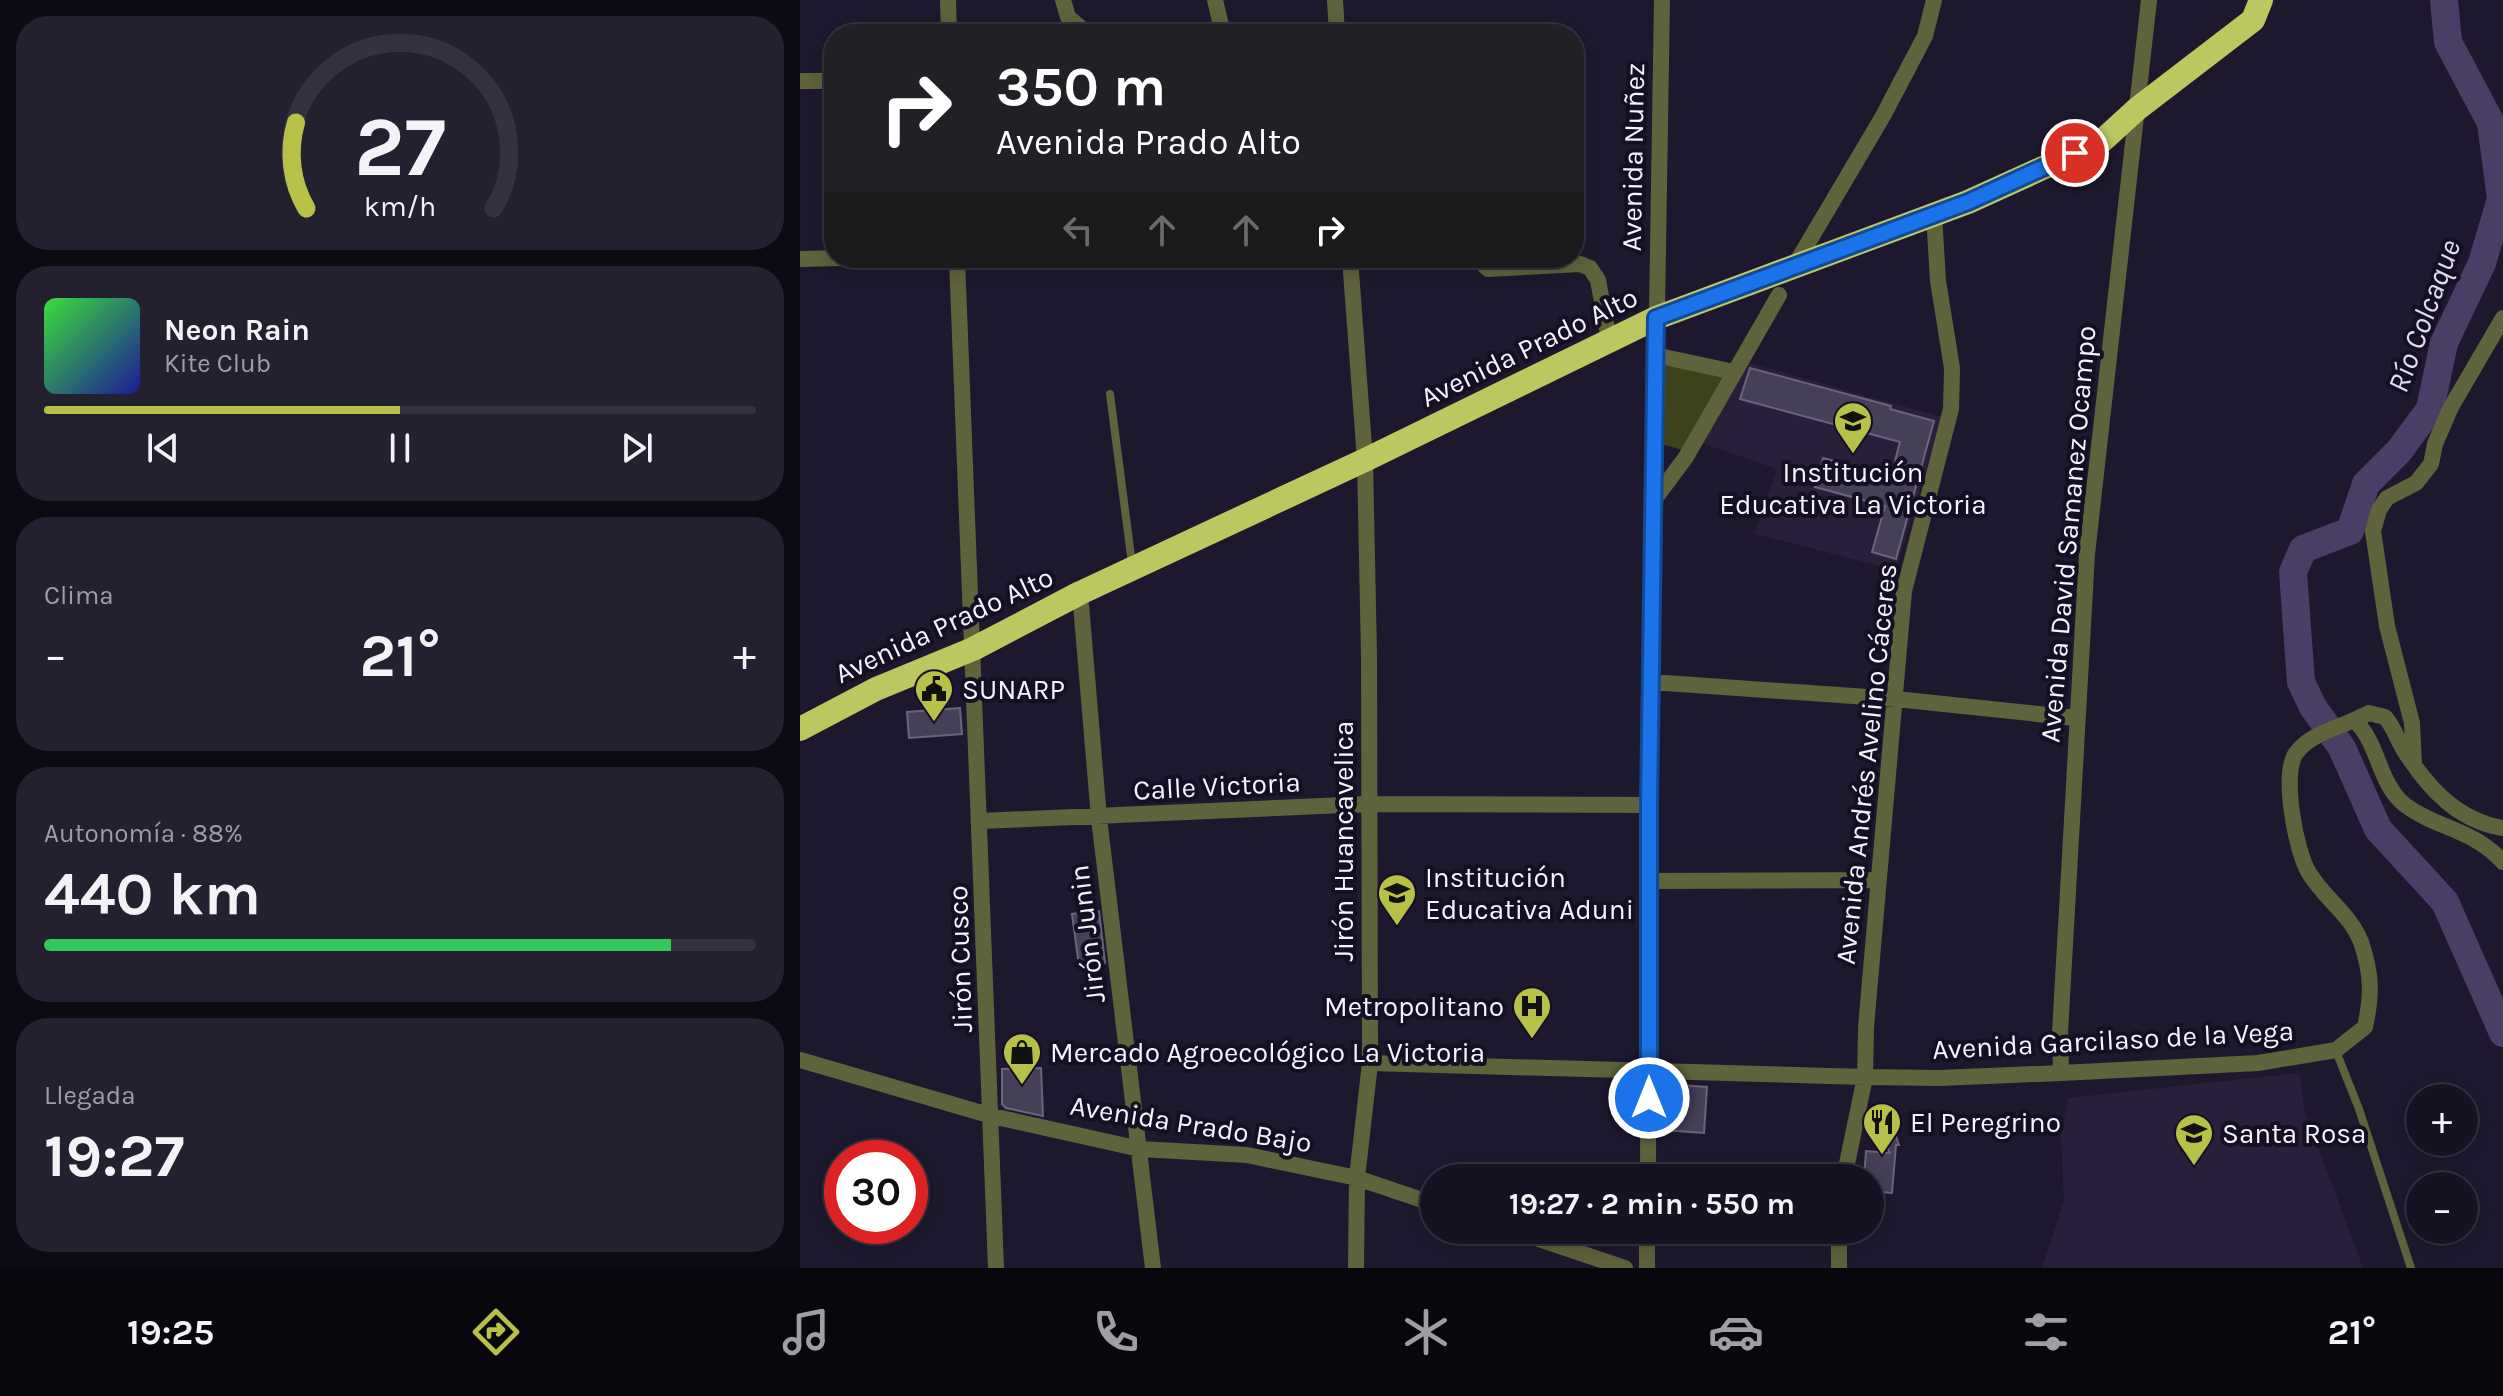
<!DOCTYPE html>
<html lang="es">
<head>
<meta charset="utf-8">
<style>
	body { margin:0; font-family:Karla,sans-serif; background:#23202f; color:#f1f3f6; height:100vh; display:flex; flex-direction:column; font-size:30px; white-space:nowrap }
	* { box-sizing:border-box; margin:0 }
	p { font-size:26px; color:#9e9ea5 }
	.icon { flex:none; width:44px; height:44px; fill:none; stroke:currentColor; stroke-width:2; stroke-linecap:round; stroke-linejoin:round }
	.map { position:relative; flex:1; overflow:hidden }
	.drawer { display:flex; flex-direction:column; gap:16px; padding:16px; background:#0c0a13; width:800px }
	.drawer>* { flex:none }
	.banner { position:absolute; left:24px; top:24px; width:760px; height:244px; border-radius:32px; box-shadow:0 4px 20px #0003,0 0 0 2px #353240; background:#202124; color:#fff; overflow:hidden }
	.tools { position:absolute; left:1606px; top:1084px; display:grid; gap:16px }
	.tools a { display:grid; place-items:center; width:72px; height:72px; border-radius:50%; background:#161222; box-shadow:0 4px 20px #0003,0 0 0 2px #353240; font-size:40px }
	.speed { position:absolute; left:24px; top:1140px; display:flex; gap:16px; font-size:40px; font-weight:700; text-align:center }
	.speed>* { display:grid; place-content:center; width:104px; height:104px; border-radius:50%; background:#161222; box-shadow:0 4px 20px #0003,0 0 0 2px #353240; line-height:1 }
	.speed .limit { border:12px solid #d22; background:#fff; color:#111 }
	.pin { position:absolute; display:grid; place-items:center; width:68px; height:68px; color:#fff; margin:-34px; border:4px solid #fff; border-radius:50%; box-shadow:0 2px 8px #0007 }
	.me { position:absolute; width:88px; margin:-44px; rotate:0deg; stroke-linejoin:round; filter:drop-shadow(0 0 6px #0008) }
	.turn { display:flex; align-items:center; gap:28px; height:168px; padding:0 40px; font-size:36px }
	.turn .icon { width:104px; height:104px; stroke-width:2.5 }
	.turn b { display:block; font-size:56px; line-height:68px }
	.lanes { display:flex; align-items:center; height:76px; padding:0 40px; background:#0003; justify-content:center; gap:40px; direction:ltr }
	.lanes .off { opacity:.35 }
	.big { font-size:60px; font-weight:700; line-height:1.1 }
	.drawer .card { flex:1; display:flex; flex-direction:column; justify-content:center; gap:12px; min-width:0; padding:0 28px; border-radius:32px; background:#23202f }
	.drawer .dial { align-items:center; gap:0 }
	.dial svg { height:208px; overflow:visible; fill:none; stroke:#353240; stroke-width:7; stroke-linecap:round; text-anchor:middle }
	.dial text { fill:#f1f3f6; stroke:none }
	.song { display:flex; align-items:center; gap:24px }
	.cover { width:96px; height:96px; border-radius:12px; background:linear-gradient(135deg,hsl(120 70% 55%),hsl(240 70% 35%)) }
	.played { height:8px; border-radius:4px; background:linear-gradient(90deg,#b7c148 50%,#353240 50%) }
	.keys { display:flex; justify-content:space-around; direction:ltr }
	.heat { display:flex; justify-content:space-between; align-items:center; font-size:44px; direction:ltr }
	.charge { height:12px; border-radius:6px; background:linear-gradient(90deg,#34c759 88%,#353240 0) }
	.trip { position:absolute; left:620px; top:1164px; width:464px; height:80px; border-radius:40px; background:#161222; box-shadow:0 4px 20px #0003,0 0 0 2px #353240; font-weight:700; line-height:80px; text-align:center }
	.dock { display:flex; height:128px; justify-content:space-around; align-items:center; background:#09070e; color:#9e9ea5 }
	.dock .icon { width:56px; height:56px }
	.dock .on { color:#b7c148 }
	.dock b { font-size:36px; color:#f1f3f6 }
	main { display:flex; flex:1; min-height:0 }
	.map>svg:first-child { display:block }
	.built { fill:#28203b }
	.green { fill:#3d411c }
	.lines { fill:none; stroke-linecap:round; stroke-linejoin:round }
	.river { stroke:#4a3e66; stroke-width:28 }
	.building { fill:#453f57; stroke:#6b647e; stroke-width:2 }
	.lane { stroke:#5f633c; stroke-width:8 }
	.street { stroke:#5f633c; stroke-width:16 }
	.highway { stroke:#bdc75f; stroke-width:24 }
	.route-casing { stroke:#114b97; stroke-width:20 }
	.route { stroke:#1a73e8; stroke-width:14 }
	.labels { text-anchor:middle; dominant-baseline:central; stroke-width:8; stroke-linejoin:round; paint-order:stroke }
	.street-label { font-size:28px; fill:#f5f3fd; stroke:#150f24 }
	.poi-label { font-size:28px; fill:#f5f3fd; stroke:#150f24; text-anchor:start }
	.water-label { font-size:30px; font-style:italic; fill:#e2dbf7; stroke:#150f24 }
</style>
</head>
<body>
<main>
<section class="drawer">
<div class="card dial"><svg viewBox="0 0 100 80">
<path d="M14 69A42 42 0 1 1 86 69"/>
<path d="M14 69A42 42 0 0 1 10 36" stroke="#b7c148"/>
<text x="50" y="56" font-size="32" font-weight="700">27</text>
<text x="50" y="72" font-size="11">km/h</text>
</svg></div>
<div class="card">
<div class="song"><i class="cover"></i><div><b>Neon Rain</b><p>Kite Club</p></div></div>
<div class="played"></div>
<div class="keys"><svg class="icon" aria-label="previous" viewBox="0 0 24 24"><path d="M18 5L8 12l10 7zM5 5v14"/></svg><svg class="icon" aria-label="pause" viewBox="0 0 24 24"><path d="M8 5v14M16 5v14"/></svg><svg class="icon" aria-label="next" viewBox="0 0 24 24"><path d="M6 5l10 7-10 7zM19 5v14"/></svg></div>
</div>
<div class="card"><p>Clima</p>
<div class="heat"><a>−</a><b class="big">21°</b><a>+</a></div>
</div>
<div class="card"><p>Autonomía · 88%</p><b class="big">440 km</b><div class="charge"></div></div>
<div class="card"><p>Llegada</p><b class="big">19:27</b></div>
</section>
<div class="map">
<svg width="1703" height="1268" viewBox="0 0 1703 1268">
	<rect width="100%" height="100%" fill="#1e182e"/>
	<!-- built -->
	<path class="built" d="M946,362L1142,417L1096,570L955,534L977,469L902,443Z
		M1500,1073L1504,1109L1563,1268H1242L1264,1201L1261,1135L1268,1098Z"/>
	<!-- green -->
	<path class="green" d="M859,363L927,376L883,450L864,445Z"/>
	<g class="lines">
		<!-- river -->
		<path class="river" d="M1644,0L1648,42L1691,123L1701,199L1682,263L1644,343L1630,409L1599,451L1566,484L1550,531L1503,549L1493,572L1501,682L1513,707L1542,748L1578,829L1645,902L1703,1033"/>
	</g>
	<!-- building -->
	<path class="building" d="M950,368L1091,406L1090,409L1134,421L1096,559L1072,552L1085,506L1015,487L1023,458L1091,476L1100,442L940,399Z
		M160,708L162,734L109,738L107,712Z
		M299,911L305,963L279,966L272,914Z
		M241,1068L243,1116L206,1108L202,1104V1069Z
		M866,1084L907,1087L904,1133L863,1130Z
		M1090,1120L1099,1145H1096L1092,1193L1070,1191V1178H1064L1066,1151L1090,1153L1075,1126Z"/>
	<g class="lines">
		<!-- lane -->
		<path class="lane" d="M310,394L332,564
			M1536,1051L1559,1109L1611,1268"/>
		<!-- street -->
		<path class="street" d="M148,0L149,34
			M263,0L268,17L288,34
			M415,0L423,34
			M535,0L537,34
			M0,81H34
			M157,258L196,1268
			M550,258L565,460L569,656L570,1063L557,1178L556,1268
			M683,258L684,265L688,269L780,264L790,268L798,280L809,340
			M0,259L40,258
			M995,265L1083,116L1125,36L1134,0
			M855,355L934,372
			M854,500L886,457L979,295
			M280,593L299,818L353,1268
			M851,682L1096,699L1276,718
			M1554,720L1569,713L1585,717C1595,728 1598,743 1607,755C1630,790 1659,821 1703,828
			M1614,764L1612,723L1587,626L1573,531L1579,510L1587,498L1616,483L1631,464L1635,444L1651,407L1703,318
			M181,821L567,804L849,805
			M849,881L1079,880
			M0,1060L192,1116L340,1149L447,1155L557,1178L634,1204
			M570,1063L1065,1077L1139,1078L1261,1073L1458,1063L1536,1050L1565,1027C1572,995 1572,974 1561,942C1550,914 1525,899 1509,873C1496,852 1481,774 1496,753C1509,735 1534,729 1554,720C1579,742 1578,784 1605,805C1637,829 1672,828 1703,862
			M1261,1073L1260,1033L1287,554L1349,0
			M848,1178L849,805L862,0
			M1044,1178L1065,1077L1066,1027L1104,591L1151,409L1152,368L1138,281L1134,214
			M712,1230L825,1268
			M1039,1230V1268
			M847,1268V1230"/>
		<!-- highway -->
		<path class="highway" d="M0,729L76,689L173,649L280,593L565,460L856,318L1168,202L1302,141L1337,109L1453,20L1461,0"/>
	</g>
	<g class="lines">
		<!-- route casing -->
		<g class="route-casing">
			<path id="route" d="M849,1098V805L856,318L1168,202L1275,153"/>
		</g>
		<!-- route -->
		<use href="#route" class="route"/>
	</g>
	<!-- icons -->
	<defs>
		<g id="school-pin" transform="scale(2)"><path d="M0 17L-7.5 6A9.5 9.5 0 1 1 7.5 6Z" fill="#b7c148" stroke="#150f24"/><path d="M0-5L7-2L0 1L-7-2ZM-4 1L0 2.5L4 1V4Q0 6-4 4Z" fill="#111"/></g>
		<g id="civic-pin" transform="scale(2)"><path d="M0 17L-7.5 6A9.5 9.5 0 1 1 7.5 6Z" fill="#b7c148" stroke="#150f24"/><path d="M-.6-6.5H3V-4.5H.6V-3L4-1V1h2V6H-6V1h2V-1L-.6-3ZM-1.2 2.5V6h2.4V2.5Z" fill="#111"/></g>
		<g id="hospital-pin" transform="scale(2)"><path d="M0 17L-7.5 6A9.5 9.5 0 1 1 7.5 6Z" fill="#b7c148" stroke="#150f24"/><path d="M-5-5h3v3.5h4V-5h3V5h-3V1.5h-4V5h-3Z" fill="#111"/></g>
		<g id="shop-pin" transform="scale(2)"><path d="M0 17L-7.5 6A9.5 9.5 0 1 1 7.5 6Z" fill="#b7c148" stroke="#150f24"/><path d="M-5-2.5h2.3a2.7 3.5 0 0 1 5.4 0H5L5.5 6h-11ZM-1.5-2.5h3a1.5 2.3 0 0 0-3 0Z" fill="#111"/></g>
		<g id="restaurant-pin" transform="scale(2)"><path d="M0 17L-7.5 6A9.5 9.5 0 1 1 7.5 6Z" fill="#b7c148" stroke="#150f24"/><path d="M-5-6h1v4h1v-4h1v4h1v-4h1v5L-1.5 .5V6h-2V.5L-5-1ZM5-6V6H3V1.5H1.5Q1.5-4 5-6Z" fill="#111"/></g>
	</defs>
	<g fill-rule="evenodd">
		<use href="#school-pin" x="1053" y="421"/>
		<use href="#civic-pin" x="134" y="689"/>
		<use href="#school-pin" x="597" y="893"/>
		<use href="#hospital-pin" x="732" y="1006"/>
		<use href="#shop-pin" x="222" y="1052"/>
		<use href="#restaurant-pin" x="1082" y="1122"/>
		<use href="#school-pin" x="1394" y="1133"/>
	</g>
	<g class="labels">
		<!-- street labels -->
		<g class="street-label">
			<text transform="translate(833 157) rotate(-89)">Avenida Nuñez</text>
			<text transform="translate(729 347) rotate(-26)">Avenida Prado Alto</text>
			<text transform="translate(1268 534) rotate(-85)">Avenida David Samanez Ocampo</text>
			<text transform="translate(144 625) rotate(-25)">Avenida Prado Alto</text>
			<text transform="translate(1066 764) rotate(-84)">Avenida Andrés Avelino Cáceres</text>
			<text transform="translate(417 786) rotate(-3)">Calle Victoria</text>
			<text transform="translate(543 841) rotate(-90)">Jirón Huancavelica</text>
			<text transform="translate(287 934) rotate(-97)">Jirón Junin</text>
			<text transform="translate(160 959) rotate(-92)">Jirón Cusco</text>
			<text transform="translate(1313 1040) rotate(-3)">Avenida Garcilaso de la Vega</text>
			<text transform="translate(391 1124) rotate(9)">Avenida Prado Bajo</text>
		</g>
		<!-- poi labels -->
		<g class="poi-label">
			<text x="1053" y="472" text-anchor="middle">Institución<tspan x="1053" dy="32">Educativa La Victoria</tspan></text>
			<text x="162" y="689">SUNARP</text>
			<text x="625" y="877">Institución<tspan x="625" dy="32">Educativa Aduni</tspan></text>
			<text x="704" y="1006" text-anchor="end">Metropolitano</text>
			<text x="250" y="1052">Mercado Agroecológico La Victoria</text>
			<text x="1110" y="1122">El Peregrino</text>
			<text x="1422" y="1133">Santa Rosa</text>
		</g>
		<!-- water labels -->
		<g class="water-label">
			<text transform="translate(1624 316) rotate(-70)">Río Colcaque</text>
		</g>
	</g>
</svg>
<div class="tools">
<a>+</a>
<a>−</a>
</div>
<div class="speed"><div class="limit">30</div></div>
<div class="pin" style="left:1275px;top:153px;background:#d93025"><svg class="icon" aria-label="arrive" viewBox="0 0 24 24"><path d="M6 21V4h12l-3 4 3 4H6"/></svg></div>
<svg class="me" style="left:849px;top:1098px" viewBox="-20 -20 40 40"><circle r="17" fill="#1a73e8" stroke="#fff" stroke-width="3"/><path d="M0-11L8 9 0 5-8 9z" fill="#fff"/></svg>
<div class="trip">19:27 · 2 min · 550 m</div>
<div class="banner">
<div class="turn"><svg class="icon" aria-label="right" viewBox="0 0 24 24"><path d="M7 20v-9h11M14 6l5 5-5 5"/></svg><div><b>350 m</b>Avenida Prado Alto</div></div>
<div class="lanes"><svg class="icon off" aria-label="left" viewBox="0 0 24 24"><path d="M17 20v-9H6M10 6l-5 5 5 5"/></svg><svg class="icon off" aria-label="ahead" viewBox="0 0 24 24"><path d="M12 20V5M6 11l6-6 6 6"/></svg><svg class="icon off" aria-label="ahead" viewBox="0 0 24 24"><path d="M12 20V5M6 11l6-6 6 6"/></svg><svg class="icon" aria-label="right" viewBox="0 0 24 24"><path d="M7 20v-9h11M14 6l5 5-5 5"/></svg></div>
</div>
</div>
</main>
<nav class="dock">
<b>19:25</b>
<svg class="icon on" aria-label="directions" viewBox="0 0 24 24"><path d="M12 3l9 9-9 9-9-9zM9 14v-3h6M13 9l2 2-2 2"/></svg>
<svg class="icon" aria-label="music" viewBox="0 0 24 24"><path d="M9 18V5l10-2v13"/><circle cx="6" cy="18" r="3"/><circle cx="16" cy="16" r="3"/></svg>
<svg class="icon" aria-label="phone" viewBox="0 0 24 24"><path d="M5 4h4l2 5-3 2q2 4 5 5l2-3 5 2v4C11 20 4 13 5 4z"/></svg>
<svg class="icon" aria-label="climate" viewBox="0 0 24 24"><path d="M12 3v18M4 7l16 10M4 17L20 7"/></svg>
<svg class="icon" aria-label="car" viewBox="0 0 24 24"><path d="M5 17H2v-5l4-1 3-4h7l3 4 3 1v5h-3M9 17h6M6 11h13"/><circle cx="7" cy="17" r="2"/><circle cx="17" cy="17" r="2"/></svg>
<svg class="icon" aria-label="filters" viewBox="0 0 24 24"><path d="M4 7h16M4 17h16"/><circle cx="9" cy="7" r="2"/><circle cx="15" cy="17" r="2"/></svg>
<b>21°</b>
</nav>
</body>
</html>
